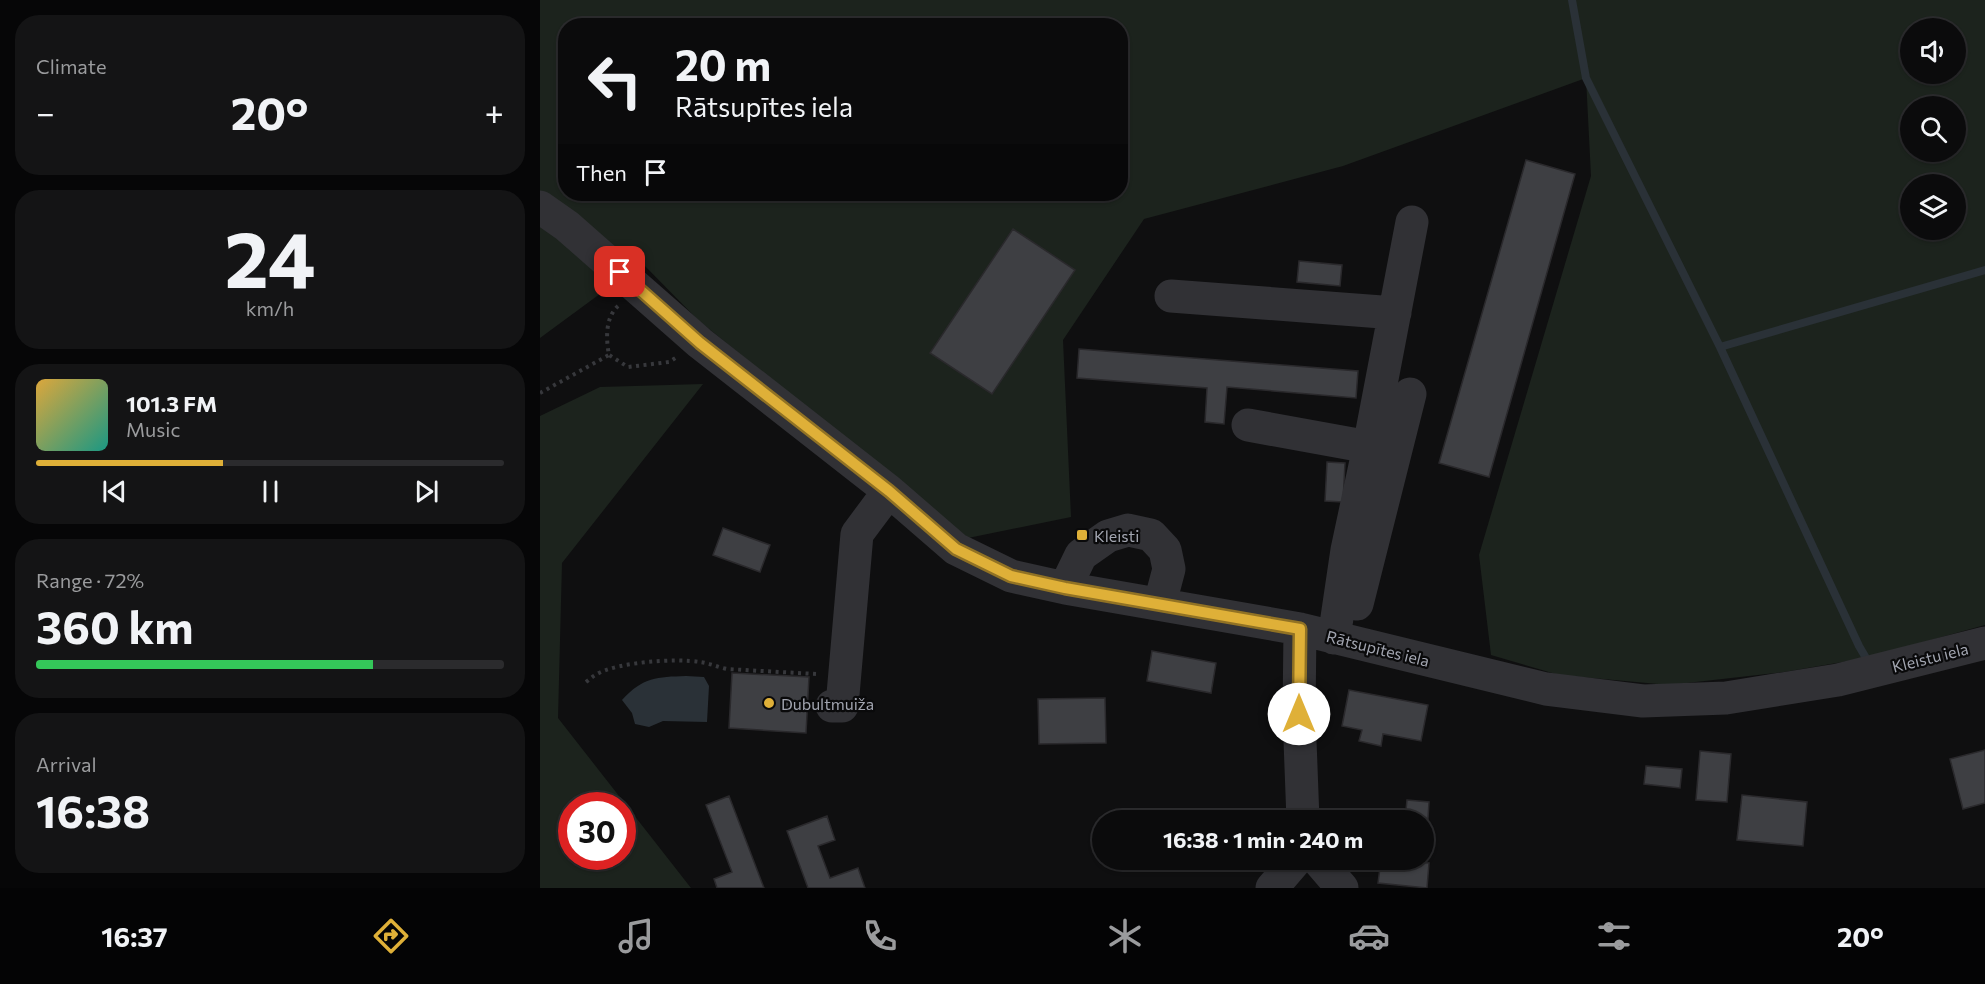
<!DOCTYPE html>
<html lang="en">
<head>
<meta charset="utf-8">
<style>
	body { margin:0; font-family:Commissioner,sans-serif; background:#141415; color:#f1f3f6; height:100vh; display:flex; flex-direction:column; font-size:22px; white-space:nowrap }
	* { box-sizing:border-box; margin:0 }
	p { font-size:20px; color:#9a9b9d }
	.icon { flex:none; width:33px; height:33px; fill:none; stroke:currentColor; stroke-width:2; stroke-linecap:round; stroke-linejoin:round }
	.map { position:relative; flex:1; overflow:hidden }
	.sheet { display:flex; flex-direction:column; gap:15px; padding:15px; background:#060607; width:540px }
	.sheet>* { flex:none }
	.top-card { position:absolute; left:18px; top:18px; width:570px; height:183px; border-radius:24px; box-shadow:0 2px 4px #0004,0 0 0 2px #2b2b2d; background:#0b0b0c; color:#f1f3f6; overflow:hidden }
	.buttons { position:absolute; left:1360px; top:18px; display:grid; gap:12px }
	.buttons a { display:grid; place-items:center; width:66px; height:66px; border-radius:50%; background:#0b0b0c; box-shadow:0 2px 4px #0004,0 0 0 2px #2b2b2d; font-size:30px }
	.speed { position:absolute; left:18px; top:792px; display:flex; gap:12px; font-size:30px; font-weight:700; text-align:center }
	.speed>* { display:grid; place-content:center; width:78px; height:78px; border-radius:50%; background:#0b0b0c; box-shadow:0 2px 4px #0004,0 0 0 2px #2b2b2d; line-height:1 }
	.speed .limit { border:9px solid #d22; background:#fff; color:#111 }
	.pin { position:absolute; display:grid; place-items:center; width:51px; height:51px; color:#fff; margin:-26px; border-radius:12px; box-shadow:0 3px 9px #0006 }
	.me { position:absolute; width:66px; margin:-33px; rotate:0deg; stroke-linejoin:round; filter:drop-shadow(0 0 4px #0008) }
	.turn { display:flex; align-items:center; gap:21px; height:126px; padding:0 18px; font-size:27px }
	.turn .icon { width:78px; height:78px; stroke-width:2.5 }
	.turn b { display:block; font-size:42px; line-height:51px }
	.then { display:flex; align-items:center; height:57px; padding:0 18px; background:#0003; gap:12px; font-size:22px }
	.big { font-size:45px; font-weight:700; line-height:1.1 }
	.sheet .widget { flex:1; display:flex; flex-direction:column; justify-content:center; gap:9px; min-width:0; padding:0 21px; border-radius:24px; background:#141415 }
	.sheet .dial { align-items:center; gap:0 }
	.dial b { font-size:78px; line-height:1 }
	.song { display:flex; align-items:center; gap:18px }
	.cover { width:72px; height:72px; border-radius:9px; background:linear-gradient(135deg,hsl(40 70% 55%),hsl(170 70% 35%)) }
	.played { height:6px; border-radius:3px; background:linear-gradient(90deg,#dfb038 40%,#2b2b2d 40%) }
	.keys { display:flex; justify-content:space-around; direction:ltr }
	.heat { display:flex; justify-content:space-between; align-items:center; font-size:33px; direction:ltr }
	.charge { height:9px; border-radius:4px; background:linear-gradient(90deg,#34c759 72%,#2b2b2d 0) }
	.trip { position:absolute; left:552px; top:810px; width:342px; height:60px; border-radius:30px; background:#0b0b0c; box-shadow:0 2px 4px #0004,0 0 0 2px #2b2b2d; font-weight:700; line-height:60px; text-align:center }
	.menu { display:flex; height:96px; justify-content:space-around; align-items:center; background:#040405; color:#9a9b9d }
	.menu .icon { width:42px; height:42px }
	.menu .selected { color:#dfb038 }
	.menu b { font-size:27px; color:#f1f3f6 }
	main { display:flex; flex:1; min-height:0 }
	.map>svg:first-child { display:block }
	.green { fill:#1c231d; fill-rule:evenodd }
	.water { fill:#2a3137 }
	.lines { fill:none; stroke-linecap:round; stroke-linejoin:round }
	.stream { stroke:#2a3137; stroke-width:8 }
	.building { fill:#3e3f43; stroke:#2a292c; stroke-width:1.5 }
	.path { stroke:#37383c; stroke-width:4; stroke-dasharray:3 4.5; stroke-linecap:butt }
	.minor { stroke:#313135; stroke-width:33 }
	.route-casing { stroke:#917224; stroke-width:15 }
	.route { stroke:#dfb038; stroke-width:10 }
	.poi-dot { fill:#dfb038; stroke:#0a0a0b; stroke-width:2 }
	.labels { text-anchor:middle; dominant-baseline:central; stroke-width:4.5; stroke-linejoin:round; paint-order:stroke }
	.poi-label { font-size:16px; fill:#a2a5b0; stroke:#0a0a0b; text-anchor:start }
	.street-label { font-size:16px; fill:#a2a5b0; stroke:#0a0a0b }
</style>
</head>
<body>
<main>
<section class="sheet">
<div class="widget"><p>Climate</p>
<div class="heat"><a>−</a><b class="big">20°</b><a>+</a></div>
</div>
<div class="widget dial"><b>24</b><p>km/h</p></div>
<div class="widget">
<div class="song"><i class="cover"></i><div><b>101.3 FM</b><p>Music</p></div></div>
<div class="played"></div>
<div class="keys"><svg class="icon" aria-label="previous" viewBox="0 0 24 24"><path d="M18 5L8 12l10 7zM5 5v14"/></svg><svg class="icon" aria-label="pause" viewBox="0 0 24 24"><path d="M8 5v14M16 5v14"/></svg><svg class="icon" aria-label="next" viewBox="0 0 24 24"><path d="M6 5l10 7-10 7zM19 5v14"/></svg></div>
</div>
<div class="widget"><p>Range · 72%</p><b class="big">360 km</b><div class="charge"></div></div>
<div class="widget"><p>Arrival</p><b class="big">16:38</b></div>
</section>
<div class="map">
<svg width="1445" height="888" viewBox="0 0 1445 888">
	<rect width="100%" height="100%" fill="#0f0f10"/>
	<!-- green -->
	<path class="green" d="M0,0H1445V625L1326,658L1244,672L1129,685L1019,675L951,655L939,555L1051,176L1046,78L803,166L604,219L523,340L531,517L428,538L158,320L102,263L0,338ZM26,26H580V194H26ZM1371,28H1416V74H1371ZM1371,106H1416V152H1371ZM1371,184H1416V230H1371Z
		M163,384L22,563L18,718L151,888H0V416L60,387ZM32,806H82V856H32Z"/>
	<!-- water -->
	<path class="water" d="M146,676L164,677L169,686L167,722L123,721L109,727L95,724L92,713L82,700C103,677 117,677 146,676Z"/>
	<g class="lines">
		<!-- stream -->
		<path class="stream" d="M1032,0L1046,78L1180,347L1319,646L1326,658
			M1180,347L1445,270"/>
	</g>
	<!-- building -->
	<path class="building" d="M986,160L1035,174L949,477L899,463Z
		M473,229L535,270L452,394L390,353Z
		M759,261L802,265L800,286L757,282Z
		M539,349L818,371L816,398L687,387L684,424L665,422L667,388L537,378Z
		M787,462L805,463L803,502L785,501Z
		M183,528L230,545L220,572L173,555Z
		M612,651L676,663L671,693L607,681Z
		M192,673L269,677L266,733L189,728Z
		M809,690L888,705L881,741L843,734L841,746L819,741L822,730L802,726Z
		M565,698L566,743L499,744L498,699Z
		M1445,750V803L1423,809L1410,759Z
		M1160,751L1191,754L1187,802L1156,800Z
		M1106,766L1142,769L1140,788L1104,784Z
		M1202,795L1267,802L1263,846L1197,840Z
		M189,796L224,888H177L174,879L192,872L166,805Z
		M867,800L889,802L887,835H884V820H865Z
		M287,816L295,840L278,846L290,878L318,868L325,888H268L247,831Z
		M841,860L889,863L887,888L838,883Z"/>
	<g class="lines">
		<!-- path -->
		<path class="path" d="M78,306C65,318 66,339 69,355L88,367L129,362L137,357
			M0,393L69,355
			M46,682C50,679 53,676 57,674C78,662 136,658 160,662C169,663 177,667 187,669L276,674"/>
		<!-- minor -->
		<path class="minor" d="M0,207L27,226L160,343L349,491L416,549L471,576L525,588L760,629L1006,689L1103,701L1186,698L1298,680L1445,643
			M631,296L855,313
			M708,425L829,447
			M525,588L541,555L568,536L588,530L611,535L625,550L629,569L620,603
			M817,604L870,394
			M760,629L759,714L763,820
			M794,638L807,550L829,447L872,222
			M292,706H302L317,534L349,491
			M778,860L802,888
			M732,888L756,860"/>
	</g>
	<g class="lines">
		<!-- route casing -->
		<g class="route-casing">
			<path id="route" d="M80,272L160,343L349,491L416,549L471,576L525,588L760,629L759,714"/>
		</g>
		<!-- route -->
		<use href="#route" class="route"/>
	</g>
	<!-- markers -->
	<g class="poi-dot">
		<rect x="536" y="529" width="12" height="12" rx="3"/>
		<circle cx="229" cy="703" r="6"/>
	</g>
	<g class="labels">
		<!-- poi labels -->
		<g class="poi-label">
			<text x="554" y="535">Kleisti</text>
			<text x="241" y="703">Dubultmuiža</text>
		</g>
		<!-- street labels -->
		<g class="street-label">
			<text transform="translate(838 648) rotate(14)">Rātsupītes iela</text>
			<text transform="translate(1390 657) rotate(-14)">Kleistu iela</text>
		</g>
	</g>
</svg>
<div class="buttons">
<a><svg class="icon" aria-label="sound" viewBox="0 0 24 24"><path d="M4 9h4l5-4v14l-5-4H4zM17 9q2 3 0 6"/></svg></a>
<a><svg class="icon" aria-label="search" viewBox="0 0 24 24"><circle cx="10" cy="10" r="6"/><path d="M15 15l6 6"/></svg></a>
<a><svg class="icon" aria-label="layers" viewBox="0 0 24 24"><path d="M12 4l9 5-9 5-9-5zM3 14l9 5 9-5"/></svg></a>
</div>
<div class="speed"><div class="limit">30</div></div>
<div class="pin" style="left:80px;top:272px;background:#d93025"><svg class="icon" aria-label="arrive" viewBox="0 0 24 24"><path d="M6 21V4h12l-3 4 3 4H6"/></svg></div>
<svg class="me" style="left:759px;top:714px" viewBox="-20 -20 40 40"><circle r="19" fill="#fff"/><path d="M0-13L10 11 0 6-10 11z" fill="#dfb038"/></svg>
<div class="trip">16:38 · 1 min · 240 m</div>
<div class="top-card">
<div class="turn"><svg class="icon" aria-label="left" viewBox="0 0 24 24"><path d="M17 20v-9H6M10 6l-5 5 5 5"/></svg><div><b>20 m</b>Rātsupītes iela</div></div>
<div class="then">Then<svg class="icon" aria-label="arrive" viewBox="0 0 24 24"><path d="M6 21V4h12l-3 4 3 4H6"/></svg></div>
</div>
</div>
</main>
<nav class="menu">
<b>16:37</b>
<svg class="icon selected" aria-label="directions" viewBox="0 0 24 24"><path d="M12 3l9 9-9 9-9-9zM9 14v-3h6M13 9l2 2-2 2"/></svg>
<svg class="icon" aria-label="music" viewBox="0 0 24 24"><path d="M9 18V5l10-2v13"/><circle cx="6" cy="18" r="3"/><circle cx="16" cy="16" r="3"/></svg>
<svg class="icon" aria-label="phone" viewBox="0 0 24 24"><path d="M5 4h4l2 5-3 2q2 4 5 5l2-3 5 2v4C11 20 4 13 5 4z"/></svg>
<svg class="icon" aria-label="climate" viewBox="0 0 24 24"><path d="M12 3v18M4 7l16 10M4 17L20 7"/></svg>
<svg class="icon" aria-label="car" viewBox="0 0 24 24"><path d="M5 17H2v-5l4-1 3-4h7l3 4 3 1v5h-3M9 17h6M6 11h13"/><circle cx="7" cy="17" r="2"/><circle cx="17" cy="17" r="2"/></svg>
<svg class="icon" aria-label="filters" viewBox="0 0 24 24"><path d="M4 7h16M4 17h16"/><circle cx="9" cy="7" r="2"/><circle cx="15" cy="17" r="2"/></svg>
<b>20°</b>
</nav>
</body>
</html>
